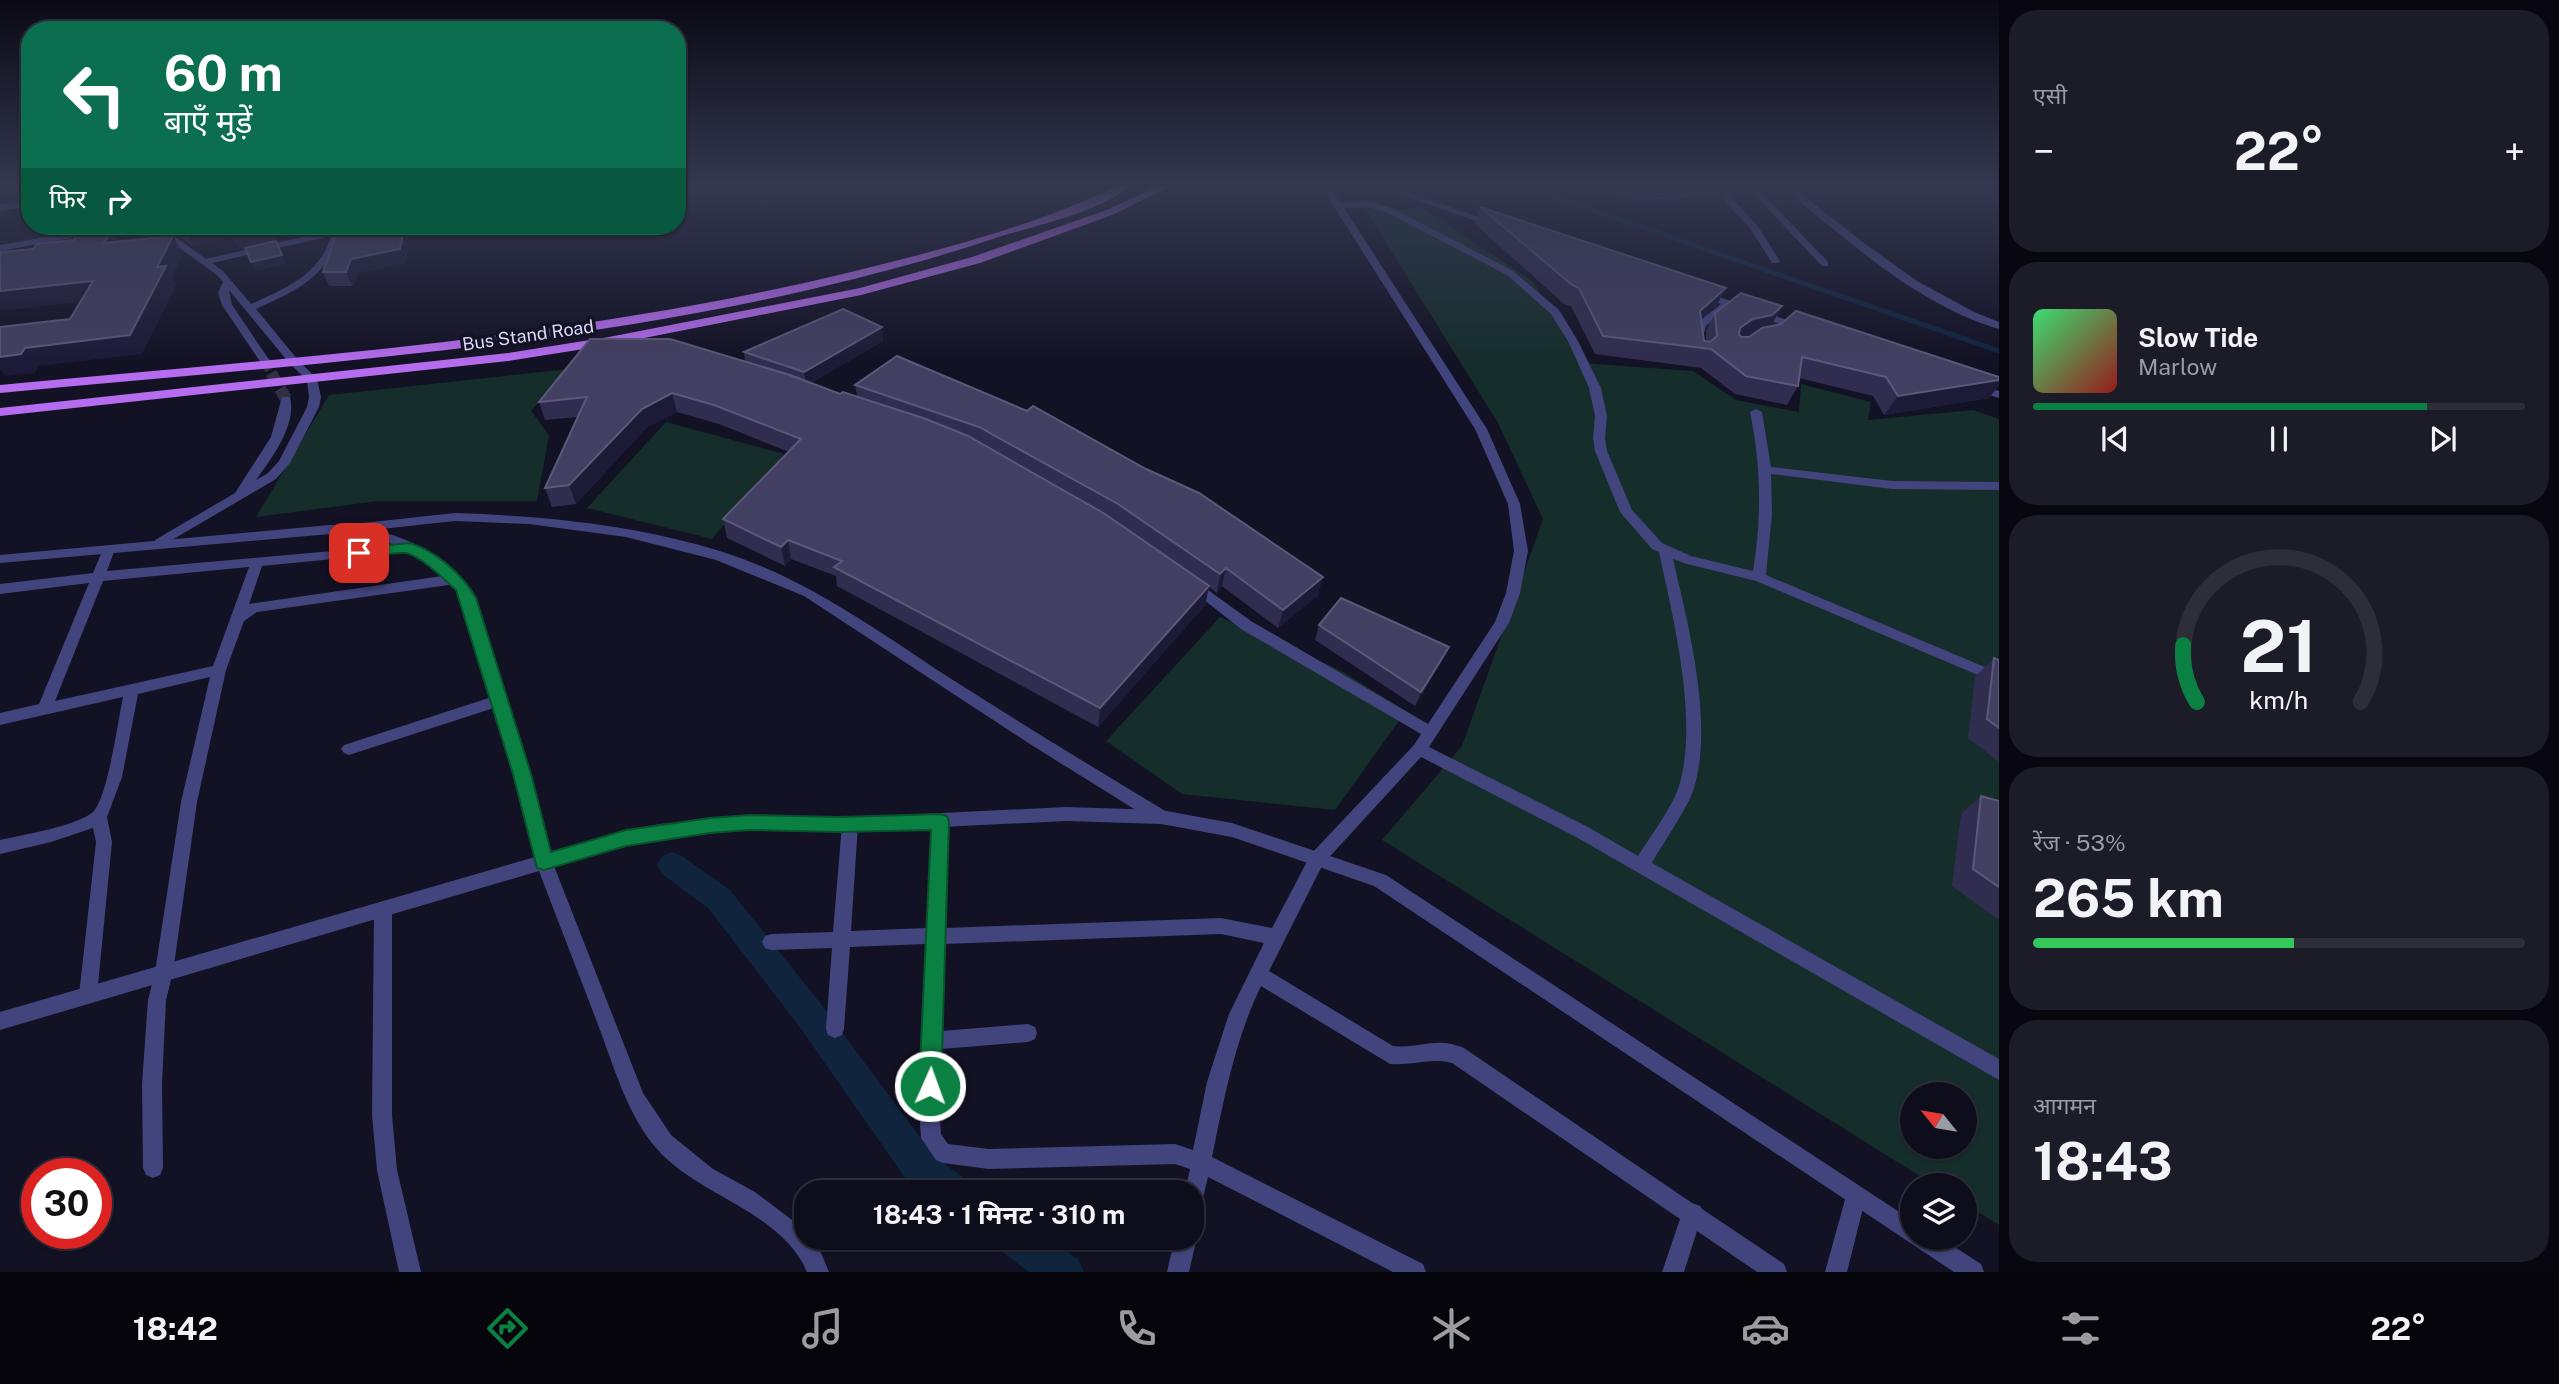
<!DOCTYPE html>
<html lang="hi">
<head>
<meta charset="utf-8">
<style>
	body { margin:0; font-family:"Public Sans","Noto Sans Devanagari",sans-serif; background:#1c1b28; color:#f1f3f6; height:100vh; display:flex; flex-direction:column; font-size:26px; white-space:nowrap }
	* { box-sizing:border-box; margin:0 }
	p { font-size:23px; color:#9b9ca3 }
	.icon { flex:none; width:38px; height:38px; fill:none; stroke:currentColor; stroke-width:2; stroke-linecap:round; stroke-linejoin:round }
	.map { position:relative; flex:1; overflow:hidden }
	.panel { display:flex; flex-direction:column; gap:10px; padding:10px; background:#08070f; width:560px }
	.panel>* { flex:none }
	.hud { position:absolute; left:21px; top:21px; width:665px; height:214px; border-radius:28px; box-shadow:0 2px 5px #0004,0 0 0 2px #2e2d3a; background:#0b6e4f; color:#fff; overflow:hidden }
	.needle { width:46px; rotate:300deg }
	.controls { position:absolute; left:1900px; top:1082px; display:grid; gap:14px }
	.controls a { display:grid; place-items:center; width:77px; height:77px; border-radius:50%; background:#0e0d1b; box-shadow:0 2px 5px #0004,0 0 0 2px #2e2d3a; font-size:35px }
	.speed { position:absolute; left:21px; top:1158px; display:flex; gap:14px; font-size:35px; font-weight:700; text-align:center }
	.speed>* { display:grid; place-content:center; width:91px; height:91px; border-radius:50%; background:#0e0d1b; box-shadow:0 2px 5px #0004,0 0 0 2px #2e2d3a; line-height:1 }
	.speed .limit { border:10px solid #d22; background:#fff; color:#111 }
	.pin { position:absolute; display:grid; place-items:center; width:60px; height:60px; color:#fff; margin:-30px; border-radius:14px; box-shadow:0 4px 10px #0006 }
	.me { position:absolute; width:77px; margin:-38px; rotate:2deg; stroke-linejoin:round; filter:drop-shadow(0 0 5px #0008) }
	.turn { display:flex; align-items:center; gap:24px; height:147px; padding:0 28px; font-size:32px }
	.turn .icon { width:91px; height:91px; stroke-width:2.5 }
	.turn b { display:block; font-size:49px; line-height:60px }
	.then { display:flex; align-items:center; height:66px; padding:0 28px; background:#0003; gap:14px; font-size:26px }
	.big { font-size:52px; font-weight:700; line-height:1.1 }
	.panel .tile { flex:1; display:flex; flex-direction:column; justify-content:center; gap:10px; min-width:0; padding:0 24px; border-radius:28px; background:#1c1b28 }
	.panel .dial { align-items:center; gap:0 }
	.dial svg { height:182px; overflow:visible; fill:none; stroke:#2e2d3a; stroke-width:7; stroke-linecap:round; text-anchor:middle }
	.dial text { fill:#f1f3f6; stroke:none }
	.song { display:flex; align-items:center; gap:21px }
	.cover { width:84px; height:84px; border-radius:10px; background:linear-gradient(135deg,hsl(140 70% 55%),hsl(0 70% 35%)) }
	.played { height:7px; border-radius:4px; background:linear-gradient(90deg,#0b8043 80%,#2e2d3a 80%) }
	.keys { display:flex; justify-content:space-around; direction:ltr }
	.heat { display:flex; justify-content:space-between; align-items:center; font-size:38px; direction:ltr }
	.charge { height:10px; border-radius:5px; background:linear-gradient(90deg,#34c759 53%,#2e2d3a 0) }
	.trip { position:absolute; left:794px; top:1180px; width:410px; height:70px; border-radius:28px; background:#0e0d1b; box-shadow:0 2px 5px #0004,0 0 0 2px #2e2d3a; font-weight:700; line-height:70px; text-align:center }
	.dock { display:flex; height:112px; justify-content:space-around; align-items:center; background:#06050b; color:#9b9ca3 }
	.dock .icon { width:49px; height:49px }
	.dock .selected { color:#0b8043 }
	.dock b { font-size:32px; color:#f1f3f6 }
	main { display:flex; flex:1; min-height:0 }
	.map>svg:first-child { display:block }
	.green { fill:#152d2b; fill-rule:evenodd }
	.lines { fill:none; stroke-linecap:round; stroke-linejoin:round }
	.stream { stroke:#10243e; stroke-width:5 }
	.canal { fill:#10243e; fill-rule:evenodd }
	.minor-tunnel-far1 { stroke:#312f44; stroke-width:10; stroke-dasharray:10 5; stroke-linecap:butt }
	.minor-tunnel { stroke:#312f44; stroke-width:12; stroke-dasharray:12 6; stroke-linecap:butt }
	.minor { fill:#42447d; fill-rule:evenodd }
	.tertiary { fill:#42447d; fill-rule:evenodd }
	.primary { fill:#b56cee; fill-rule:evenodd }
	.wall { fill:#312d50 }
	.shaded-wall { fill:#1d1a37 }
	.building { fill:#433f62; stroke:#5b587a; stroke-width:2 }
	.route { fill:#0b8043; stroke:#07532c; stroke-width:2 }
	.labels { text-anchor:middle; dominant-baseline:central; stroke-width:7; stroke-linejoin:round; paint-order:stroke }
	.far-street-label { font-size:18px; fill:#dad9fb; stroke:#131124 }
</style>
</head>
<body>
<main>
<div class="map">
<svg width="1999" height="1272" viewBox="0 0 1999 1272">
	<rect width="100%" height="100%" fill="#131124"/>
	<!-- green -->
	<path class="green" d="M1365,209L1426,210L1532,281L1583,363L1693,371L1736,400L1799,412L1801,384L1871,402L1868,420L1973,410L1999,419V1225L1965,1204V1185H1934L1382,840L1462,746L1543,519L1498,423ZM1913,1094H1965V1146H1913Z
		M569,369L531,411L549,435L537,501H378L256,517L329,395Z
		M666,422L784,454L712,539L587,508Z
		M1220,617L1340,670L1406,711L1335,810L1182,794L1106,741Z"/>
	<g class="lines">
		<!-- stream -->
		<path class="stream" d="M1523,186L1999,351"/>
		<!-- canal -->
		<path class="canal" d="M672,852L682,856L730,890L821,1004L934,1156L965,1179L970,1192H922L908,1182L799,1026L708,908L662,874L657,865L662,856Z
			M995,1237H1044L1078,1259L1084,1272H1029L1000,1250Z"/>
		<!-- minor-tunnel-far1 -->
		<path class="minor-tunnel-far1" d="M265,361L272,374"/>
		<!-- minor-tunnel -->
		<path class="minor-tunnel" d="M271,373L286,399"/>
		<!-- minor -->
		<path class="minor" d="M1321,186H1329L1341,203L1368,201L1394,209L1513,271L1559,310L1578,341L1601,388L1607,416L1605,438L1607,451L1632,510L1662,543L1691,556L1753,571C1762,517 1761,466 1750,412L1756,409L1762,412L1771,467L1892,481L1999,482V490L1892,489L1771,474L1772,514L1766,575L1999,673V684L1756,581L1687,564L1673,559C1688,624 1714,723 1694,788C1688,808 1663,843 1652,863L1999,1059V1080L1576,837L1421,757L1323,864L1269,971L1393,1046C1421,1049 1434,1036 1464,1048L1692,1203L1700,1206L1702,1209L1784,1264L1787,1272H1757L1697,1231L1684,1272H1662L1680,1219L1452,1063C1431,1057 1411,1066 1390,1064L1261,986C1235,1040 1224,1098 1212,1157L1423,1264L1426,1272H1393L1208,1177L1199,1214L1192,1217V1192H1185L1190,1169L1175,1164L989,1169L943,1163L936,1160L921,1138L919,1108L926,944L850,947L844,1029L842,1035L835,1038L828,1035L826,1029L832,948L771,950L765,948L762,942L765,936L771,934L833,932L842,824L844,819L850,817L856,819L858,824L851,931L927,928L932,822L934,817L940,815L946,817L948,822L945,928L1221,918L1272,928L1311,854L1414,745L1421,734L1241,629L1185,585L1192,580L1197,582L1251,621L1428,724L1495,622L1506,593L1514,551L1508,504L1475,429ZM1368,207L1388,213L1507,275L1551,314L1568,341L1589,388L1595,416L1593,438L1595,451L1620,512L1652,549L1659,552C1673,618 1699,720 1679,786C1673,806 1650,837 1638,856L1588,827L1429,747L1509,623L1520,593L1528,551L1520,504L1487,429L1344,208ZM1221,934L1264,943L1229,1014L1207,1082L1193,1150L1175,1144L989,1149L948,1144L941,1134L939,1108L941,1049L1028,1042L1035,1039L1037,1033L1035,1027L1028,1024L941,1031L944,944Z
			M1378,186H1390L1498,224L1490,226Z
			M1567,186L1609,187L1650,194L1757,186H1791L1864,243L1917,281L1974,312L1999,322V329C1917,305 1849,241 1784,189L1760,191L1828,262V266H1822L1751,191L1727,193L1757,225L1780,261L1778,263H1772L1750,228L1718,194L1650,200L1609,193H1588Z
			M30,200V206L0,211V205Z
			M107,226H126L121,229L0,251V245Z
			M149,226H160L206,259L332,230L334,226H343C329,276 300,289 256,309L298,360L317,379L321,397L319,407L290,463L276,479L160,547L155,546L154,543L155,540L235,493L271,437L282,397H290C297,425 272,458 256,480L268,473L279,461L307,407L309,397L307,380L290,364L229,290L232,305L270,361L269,363H261L222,305L218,293L223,282L217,275ZM331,236C320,275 284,289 251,304L223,271L212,263Z
			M1701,291L1805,326L1806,328L1805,330H1797L1730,307L1706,326L1702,341H1694L1693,339L1697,323L1721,304L1697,296V292Z
			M1976,385L1999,391V398L1972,390L1970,388Z
			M455,513C545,516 636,525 723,552C805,578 874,628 945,675C1019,722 1092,767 1167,812L1169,817L1167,822L1161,824L1155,822L1033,746L804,596L716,560L626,537L529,524L455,521L344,533L338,529L344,525Z
			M410,544L416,548L415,551L262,566L249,604L456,574L463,579L456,584L257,612L244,621L226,670L197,802L173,972L166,1000L162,1084L163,1168L160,1175L153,1178L146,1175L143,1168L142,1084L148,1000L155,972L181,802L210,677L138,694L122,777L107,817L112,842L97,995L94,1001L88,1004L82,1001L79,995L96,842L93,828L51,842L0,854V840C22,835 77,826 93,812C108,797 118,720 123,697L0,725V713L39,704L89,583L0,594V584L93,573L103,549L109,545L115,549L107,571ZM249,567L213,666L55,701L103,581Z
			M498,695L503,697L505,701L503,705L349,755L344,753L341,749L344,745Z
			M383,902L389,905L392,910V1115L397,1170L421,1272H399L377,1170L372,1115L374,910L377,905Z
			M1856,1186L1863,1189L1866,1196L1847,1272H1825L1846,1196L1849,1189Z
			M1192,1229L1197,1237L1189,1272H1167L1175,1237H1192Z"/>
		<!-- tertiary -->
		<path class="tertiary" d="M330,525C387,526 444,547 475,598L530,774L550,853L659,824L749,816L839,818L1066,807L1161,810L1232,823L1386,875L1913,1221V1237H1939L1981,1264L1984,1272H1954L1374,886L1232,837L1161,824L1066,821L839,832L749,830L659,838L554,866L643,1093L671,1135L713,1169L755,1192L796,1223L819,1248L829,1272H807C781,1211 698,1196 657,1149C628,1116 615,1070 600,1030C580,977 559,924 539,871L0,1030V1012L535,857C518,790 499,723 479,657C473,636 469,609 457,591C427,551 378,534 330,534L0,563V555Z"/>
		<!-- primary -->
		<path class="primary" d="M1117,186H1130C1099,213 1035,225 996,238C678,343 332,361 0,393V385C284,358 572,340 851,272C937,251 1038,225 1117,186Z
			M1159,186H1172L1112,215L980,263L861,295L609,345L508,361L0,416V408L508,353L609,337L860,288L972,257L1104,211Z"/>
	</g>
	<!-- wall -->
	<path class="wall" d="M1480,207L1726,288L1716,306L1701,320L1704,341H1706V331L1715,313L1782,306L1772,324L1769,326L1999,377V385L1989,398L1884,415L1873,396L1799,378L1798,386L1787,405L1735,394L1701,368L1595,354L1571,306L1564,304L1475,224Z
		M172,226H270L276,240L239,248L233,236L193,246L177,234Z
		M403,233L408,247L406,263L358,273L353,286H329L323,272Z
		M882,327L883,341L811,383L840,394L857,396L855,385L897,356L1318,595L1278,628L1222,586L1217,593L1209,587L1205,605L1098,727L837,586L836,576L791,559L785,566L727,538L723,519L789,452L719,424L677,412L647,427L576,504L552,507L545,488L577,417L545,420L539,402L745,362L744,352Z
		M1319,625L1442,661L1415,706L1315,640Z
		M1994,658L1999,660V762L1968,738L1975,677Z
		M1981,796L1999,801V920L1952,886L1961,814Z"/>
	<!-- shaded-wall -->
	<path class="shaded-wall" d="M200,226H270L276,240L239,248L233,236L193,246L184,230Z
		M112,230L123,248L104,243Z
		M403,233L408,247L406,263L358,273L353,286L346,272L351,259Z
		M173,236L183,254L172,277L177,284L142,354L39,366L35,373L5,376L0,370V355L25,348L157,267Z
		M276,241L286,264L256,271L251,262Z
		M93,281L104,299L0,311V291Z
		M1726,288L1716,306L1690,329L1700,311Z
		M1782,306L1772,324L1762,334L1742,337L1729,347L1740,328L1753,319Z
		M882,327L883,341L806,386L804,372Z
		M1999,380V385L1989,398L1884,415L1898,396Z
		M672,393L677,412L647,427L576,504L569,485L642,409Z
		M788,540L791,559L785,566L781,547Z
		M1226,568L1222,586L1217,593L1220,574Z
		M1323,577L1318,595L1278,628L1283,610Z
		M1209,586L1205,605L1098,727L1100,708Z
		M1449,647L1442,661L1415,706L1421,692Z"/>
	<!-- building -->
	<path class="building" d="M1480,207L1726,288L1700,311L1704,341L1710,342L1717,336L1715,313L1741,293L1782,306L1772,315L1753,319L1740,328L1739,334L1741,337H1749L1762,328L1781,324L1796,311L1999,377V380L1898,396L1886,377L1802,357L1798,386L1746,376L1711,349L1603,336L1579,288L1572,285Z
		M178,226H200L184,230Z
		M229,226H257L230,231Z
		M341,226H394L403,233L400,249L351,259L346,272H323L339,227Z
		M112,230L104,243L173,236L157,267L166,266L130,335L25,348L21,354L0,357V327L70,319L93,281L0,291V252L33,249L37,244L74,240L79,234Z
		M276,241L282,255L251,262L245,248Z
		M843,309L882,327L804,372L744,352Z
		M590,339H670L790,375L840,394L843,392L926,419L968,436L1105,514L1209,586L1100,708L834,567L842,561L788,540L781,547L723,519L801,439L714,405L672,393L642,409L569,485L545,488L587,397L539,402Z
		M897,356L1027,411L1033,406L1146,469L1199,493L1323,577L1283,610L1226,568L1220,574L1118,504L979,427L855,385Z
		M1341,598L1449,647L1421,692L1319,625Z
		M1994,658L1999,660V728L1987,719Z
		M1981,796L1999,801V887L1973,869Z"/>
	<!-- sky -->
	<linearGradient id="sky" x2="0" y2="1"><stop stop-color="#0a0914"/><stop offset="0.51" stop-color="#333850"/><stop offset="1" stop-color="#333850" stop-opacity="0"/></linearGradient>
	<rect width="1999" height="364" fill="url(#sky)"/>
	<!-- route -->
	<path class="route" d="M410,543C436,551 463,575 476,598L531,774L551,852L626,830L710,818L749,815L839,817L940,814L947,816L949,822L941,1086L938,1093L930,1097L922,1093L919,1086L931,830L839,832L749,830L710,833L626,846L544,870L537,868L513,774L456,590C445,580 421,556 406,553C390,551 363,565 352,553L359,548Z"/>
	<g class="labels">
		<!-- far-street labels -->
		<g class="far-street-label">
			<text transform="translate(528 335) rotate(-8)">Bus Stand Road</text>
		</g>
	</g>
</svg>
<div class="controls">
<a><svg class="needle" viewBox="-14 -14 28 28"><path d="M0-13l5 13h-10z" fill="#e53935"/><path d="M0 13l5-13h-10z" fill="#9b9ca3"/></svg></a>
<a><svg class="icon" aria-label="layers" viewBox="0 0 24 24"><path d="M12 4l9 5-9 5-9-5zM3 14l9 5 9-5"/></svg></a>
</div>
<div class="speed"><div class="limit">30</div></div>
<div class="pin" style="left:359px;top:553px;background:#d93025"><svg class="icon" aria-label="arrive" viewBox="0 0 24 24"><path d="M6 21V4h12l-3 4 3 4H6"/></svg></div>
<svg class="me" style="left:930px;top:1086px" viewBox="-20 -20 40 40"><circle r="17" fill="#0b8043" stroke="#fff" stroke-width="3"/><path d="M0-11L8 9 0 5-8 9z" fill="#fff"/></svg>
<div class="trip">18:43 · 1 मिनट · 310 m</div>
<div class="hud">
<div class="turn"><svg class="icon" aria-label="left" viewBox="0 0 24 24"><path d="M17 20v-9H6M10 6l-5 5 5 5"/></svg><div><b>60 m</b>बाएँ मुड़ें</div></div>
<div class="then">फिर<svg class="icon" aria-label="right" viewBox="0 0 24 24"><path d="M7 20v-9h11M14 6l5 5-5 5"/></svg></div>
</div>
</div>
<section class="panel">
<div class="tile"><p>एसी</p>
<div class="heat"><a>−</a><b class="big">22°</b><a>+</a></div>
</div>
<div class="tile">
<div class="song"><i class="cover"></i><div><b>Slow Tide</b><p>Marlow</p></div></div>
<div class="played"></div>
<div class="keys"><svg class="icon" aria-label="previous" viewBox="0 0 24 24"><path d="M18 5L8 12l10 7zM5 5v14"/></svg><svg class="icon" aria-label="pause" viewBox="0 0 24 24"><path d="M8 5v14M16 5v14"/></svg><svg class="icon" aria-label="next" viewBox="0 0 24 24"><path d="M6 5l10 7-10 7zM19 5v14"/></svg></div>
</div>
<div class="tile dial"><svg viewBox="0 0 100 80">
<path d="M14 69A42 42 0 1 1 86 69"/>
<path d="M14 69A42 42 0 0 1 8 44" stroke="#0b8043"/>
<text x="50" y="56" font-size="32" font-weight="700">21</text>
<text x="50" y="72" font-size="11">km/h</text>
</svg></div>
<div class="tile"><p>रेंज · 53%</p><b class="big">265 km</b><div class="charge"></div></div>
<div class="tile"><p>आगमन</p><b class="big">18:43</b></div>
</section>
</main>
<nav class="dock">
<b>18:42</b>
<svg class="icon selected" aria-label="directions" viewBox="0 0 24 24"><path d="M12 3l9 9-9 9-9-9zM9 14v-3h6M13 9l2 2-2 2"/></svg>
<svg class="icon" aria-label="music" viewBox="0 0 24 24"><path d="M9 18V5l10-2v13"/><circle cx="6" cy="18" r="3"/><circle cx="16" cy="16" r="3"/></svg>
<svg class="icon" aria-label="phone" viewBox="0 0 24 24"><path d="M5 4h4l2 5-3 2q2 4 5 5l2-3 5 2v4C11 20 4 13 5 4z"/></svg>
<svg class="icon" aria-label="climate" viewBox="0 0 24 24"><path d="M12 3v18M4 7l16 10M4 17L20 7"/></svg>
<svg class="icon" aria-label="car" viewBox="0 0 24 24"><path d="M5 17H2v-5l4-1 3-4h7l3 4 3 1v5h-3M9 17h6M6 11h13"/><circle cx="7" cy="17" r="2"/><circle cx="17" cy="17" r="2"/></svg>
<svg class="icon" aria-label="filters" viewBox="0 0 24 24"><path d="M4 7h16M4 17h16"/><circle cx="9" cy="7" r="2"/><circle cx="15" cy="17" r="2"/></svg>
<b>22°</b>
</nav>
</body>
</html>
